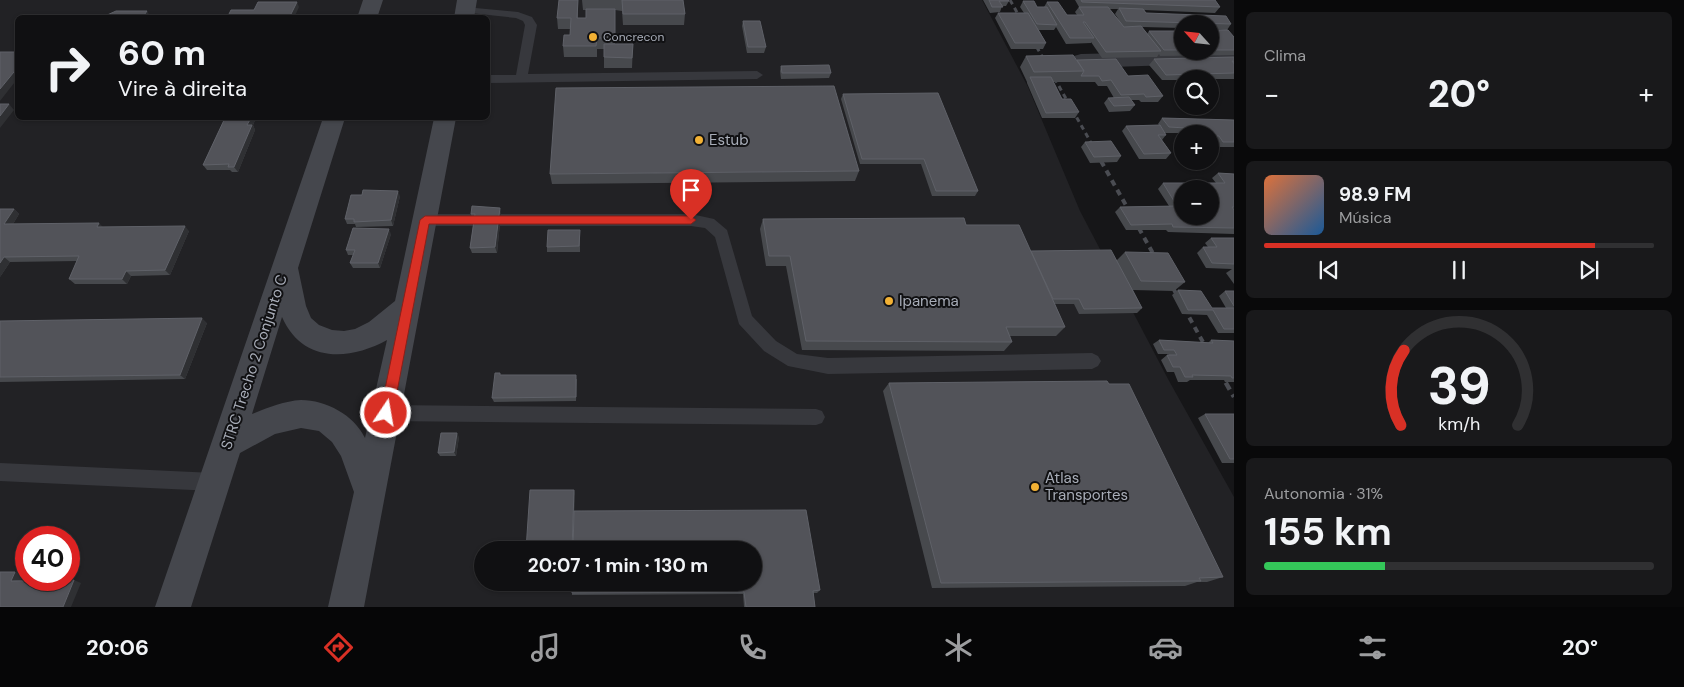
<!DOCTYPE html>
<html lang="pt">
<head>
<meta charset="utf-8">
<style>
	body { margin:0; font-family:"DM Sans",sans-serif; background:#19191b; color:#f1f3f6; height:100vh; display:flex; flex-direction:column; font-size:19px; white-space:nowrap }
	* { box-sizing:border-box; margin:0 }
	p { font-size:16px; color:#9c9d9f }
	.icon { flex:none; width:28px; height:28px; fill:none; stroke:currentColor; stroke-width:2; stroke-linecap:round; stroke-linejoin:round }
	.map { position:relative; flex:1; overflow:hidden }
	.panel { display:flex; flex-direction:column; gap:12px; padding:12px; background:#09090a; width:450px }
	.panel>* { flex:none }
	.top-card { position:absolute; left:15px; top:15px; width:475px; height:105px; border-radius:8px; box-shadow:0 1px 4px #0004,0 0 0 1px #303032; background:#101012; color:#f1f3f6; overflow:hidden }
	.needle { width:32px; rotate:297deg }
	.tools { position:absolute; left:1174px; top:15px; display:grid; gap:10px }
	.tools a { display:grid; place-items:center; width:45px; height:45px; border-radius:50%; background:#101012; box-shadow:0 1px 4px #0004,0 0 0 1px #303032; font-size:25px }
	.speed { position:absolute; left:15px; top:526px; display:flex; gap:10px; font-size:25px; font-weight:700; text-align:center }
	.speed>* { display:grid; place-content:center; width:65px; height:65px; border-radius:50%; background:#101012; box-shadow:0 1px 4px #0004,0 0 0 1px #303032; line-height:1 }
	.speed .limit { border:8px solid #d22; background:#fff; color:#111 }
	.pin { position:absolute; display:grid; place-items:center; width:42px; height:42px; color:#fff; margin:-51px -21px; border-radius:50% 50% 50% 0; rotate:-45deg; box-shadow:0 0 5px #0007 }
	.pin .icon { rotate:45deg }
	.me { position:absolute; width:55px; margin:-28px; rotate:12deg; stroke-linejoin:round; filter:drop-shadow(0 0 4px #0008) }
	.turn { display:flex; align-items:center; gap:18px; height:105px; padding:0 20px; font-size:22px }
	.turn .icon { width:65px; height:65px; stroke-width:2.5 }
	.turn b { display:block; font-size:35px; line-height:42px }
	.big { font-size:38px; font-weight:700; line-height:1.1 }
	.panel .tile { flex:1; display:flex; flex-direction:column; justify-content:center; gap:8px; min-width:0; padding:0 18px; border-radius:8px; background:#19191b }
	.panel .dial { align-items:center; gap:0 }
	.dial svg { height:130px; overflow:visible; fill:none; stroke:#303032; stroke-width:7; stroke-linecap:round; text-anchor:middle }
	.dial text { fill:#f1f3f6; stroke:none }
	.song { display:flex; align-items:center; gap:15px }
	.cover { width:60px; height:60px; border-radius:8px; background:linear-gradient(135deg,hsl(20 70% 55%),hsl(210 70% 35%)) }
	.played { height:5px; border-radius:2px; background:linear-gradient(90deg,#d93025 85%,#303032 85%) }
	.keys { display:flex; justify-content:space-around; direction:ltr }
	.heat { display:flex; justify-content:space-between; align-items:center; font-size:28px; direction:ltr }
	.charge { height:8px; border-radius:4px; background:linear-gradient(90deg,#34c759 31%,#303032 0) }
	.trip { position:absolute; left:474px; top:541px; width:288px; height:50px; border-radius:25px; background:#101012; box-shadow:0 1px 4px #0004,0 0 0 1px #303032; font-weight:700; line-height:50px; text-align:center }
	.menu { display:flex; height:80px; justify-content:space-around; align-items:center; background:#060607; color:#9c9d9f }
	.menu .icon { width:35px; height:35px }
	.menu .selected { color:#d93025 }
	.menu b { font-size:22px; color:#f1f3f6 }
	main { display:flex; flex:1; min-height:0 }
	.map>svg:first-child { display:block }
	.built { fill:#222225; fill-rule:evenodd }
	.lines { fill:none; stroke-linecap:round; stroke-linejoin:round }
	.lane { fill:#37383d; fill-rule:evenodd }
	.street { fill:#37383d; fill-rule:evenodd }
	.secondary { fill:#45474d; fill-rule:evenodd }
	.rail-far2 { stroke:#4a4c52; stroke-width:3; stroke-dasharray:5 4; stroke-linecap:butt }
	.rail-far1 { stroke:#4a4c52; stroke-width:4; stroke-dasharray:6 5; stroke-linecap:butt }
	.rail { stroke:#4a4c52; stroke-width:4.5; stroke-dasharray:8 5.5; stroke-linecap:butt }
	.wall { fill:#47494d; fill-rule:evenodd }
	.shaded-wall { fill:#2f3033 }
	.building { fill:#525359; stroke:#5f6168; fill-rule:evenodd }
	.route { fill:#d93025; stroke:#8d1f18 }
	.poi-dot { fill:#f2b134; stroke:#111113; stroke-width:2 }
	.labels { text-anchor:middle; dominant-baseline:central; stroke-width:4; stroke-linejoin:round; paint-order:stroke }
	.far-poi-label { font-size:12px; fill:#a8adb8; stroke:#111113; text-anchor:start }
	.poi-label { font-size:15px; fill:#a8adb8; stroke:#111113; text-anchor:start }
	.street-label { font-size:15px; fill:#a8adb8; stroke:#111113 }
</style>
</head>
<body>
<main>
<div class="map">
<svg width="1234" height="607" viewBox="0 0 1234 607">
	<rect width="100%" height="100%" fill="#161618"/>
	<!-- built -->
	<path class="built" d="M0,0H982L1028,87L1080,211L1168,379L1234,497V607H0ZM18,18H488V118H18ZM26,538H69V580H26ZM482,550H752V582H482Z"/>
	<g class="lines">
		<!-- lane -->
		<path class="lane" d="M465,7L518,12L532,17L537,25L528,74L757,71L763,75L757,79L488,83V75H516L525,25L523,21L516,18L461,12L459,10Z
			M425,214H691L714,219L727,230L752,316L776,341L797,354L828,358L1092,353L1098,356L1101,361L1098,366L1092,369L828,374L788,366L764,351L739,324L715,237L705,228L691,226H425L420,224L418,220L420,216Z
			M386,405L816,409L822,411L825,417L822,423L816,425L386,421L380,419L377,413L380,407Z
			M0,463L214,473L221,475L224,482L221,489L214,491L0,481Z"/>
		<!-- street -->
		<path class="street" d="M1210,51H1234V63L1081,68L1074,66L1071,61L1074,56L1081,54Z"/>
		<!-- secondary -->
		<path class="secondary" d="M363,0H383L377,18H357Z
			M457,0H477L474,18H454Z
			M323,118H345L298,268L306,306L311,318L319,325L332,330L344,331L355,329L369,322L395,301L434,118H456L364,607H328L354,492L341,456L332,442L319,431L301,428L275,434L240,453L191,607H155ZM282,317C302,363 349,361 387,340L365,438C354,415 326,400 301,400C284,401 267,408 252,414Z"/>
		<!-- rail-far2 -->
		<path class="rail-far2" d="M1010,0L1102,162"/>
		<!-- rail-far1 -->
		<path class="rail-far1" d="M1101,161L1159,264
			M1168,279L1209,353"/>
		<!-- rail -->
		<path class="rail" d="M1219,371L1234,397"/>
	</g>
	<!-- wall -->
	<path class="wall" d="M559,0H578V18H586V10H583L582,0H683L685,14L684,25H623L622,11L615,10V44H633L632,68H604V49H597V57H564L563,46L570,35V29H558L557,18Z
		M983,0H1008L1009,1L1006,6H1002L1000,12L990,13Z
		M1075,0H1215L1220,7L1215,13L1144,10L1146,13L1231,24L1227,30L1210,29V24H1182V28L1142,27L1147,34L1149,31H1182V51H1210V30L1234,37V55L1160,56L1159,54L1157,57L1102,58L1091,42V43L1066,44L1056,27L1054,30H1039L1046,43L1043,49H1011L995,18L998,13H1024L1020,7L1023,1L1037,7H1044L1047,2L1067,15H1077L1075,12L1079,7ZM1109,9H1118L1115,14L1119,20Z
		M743,21L766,47L764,53H747L742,26Z
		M1026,56L1077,60L1128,76L1163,96L1158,102H1141L1139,100H1131L1135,105L1130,111L1109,112L1104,103L1108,98H1114L1107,86H1098L1095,82H1053L1062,99L1079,112L1075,118H1042L1027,83V82L1020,67Z
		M1234,57V79H1182V80H1162L1149,65L1154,59Z
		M781,66L831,73L829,78L781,79L780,71Z
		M843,94L978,191L975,196H932L921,164H860L841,99Z
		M225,118H256L253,125L255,130L238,172H232L230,170H207L203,165Z
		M1162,118L1234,120V147H1217L1213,142H1210V134H1182V135L1181,133H1165L1166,135L1162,140L1171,153L1166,159H1139L1122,131L1126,126L1159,125L1158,124Z
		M1179,137H1182V156H1179L1176,151L1178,149L1174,143Z
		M1085,142L1121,156L1117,162L1090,163L1081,147Z
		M1210,144L1214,151L1210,156Z
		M859,171L855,181L552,184L550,174Z
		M1218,173L1234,174V234L1168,232L1166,230H1126L1115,212L1120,207L1169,206L1158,189L1163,183H1216L1212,178ZM1182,189L1210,216H1182Z
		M362,195L400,196L393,226L356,227L355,224H347L345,219Z
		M14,209L19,214L13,224L103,227L189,231L170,275L131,276L127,284H75L69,279L77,261L10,262L0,277Z
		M501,213L497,253H472L470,248L474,219H472L471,214Z
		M763,219L966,225L1031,251L1117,260L1125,252L1185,282L1174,291L1133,290L1142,308L1137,313L1079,314L1074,304H1055L1065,327L1056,336H1010L1012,342L1004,351L802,350L786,266H766L760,229Z
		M391,234L380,268H353L350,263L353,255H348L346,250Z
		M580,235V252H547V247Z
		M1211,238H1234V284L1226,273L1232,269L1206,268L1197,253L1203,247H1208L1205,243Z
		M1178,290L1212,308H1226L1219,296L1225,291H1234V333H1218L1207,315L1182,314L1172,295Z
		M0,321L207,323L185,379L0,382Z
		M1159,340L1208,343L1211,340L1234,341V382H1225L1224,380H1190L1187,382H1178L1174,372H1167L1161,360L1167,355H1169L1168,354H1158L1153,344Z
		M500,373V375L577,379L576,401L494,402L492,398Z
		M889,383L1223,577L1207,582H1197L1185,586L932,588L883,391Z
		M1205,414H1234V463H1222L1198,418Z
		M459,437L456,456H440L438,453Z
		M574,490L575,496L574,511L820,590L817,593H813L815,607H744L743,594L572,595V587L526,588L523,584L526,550Z"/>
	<!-- shaded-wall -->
	<path class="shaded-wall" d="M297,2L299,7L294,18H285Z
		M147,11L150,16L149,18H142Z
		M18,67V78L0,101V89Z
		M9,104L14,110L0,128V116Z
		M251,118H256L253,125L255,130L238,172L234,167L247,125Z
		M398,191L400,196L393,226L391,220Z
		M500,208L501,213L497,253L495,247Z
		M14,209L19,214L10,229L4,224Z
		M99,223L104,228L97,227Z
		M185,226L189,231L170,275L165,270Z
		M389,229L391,234L380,268L378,263Z
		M4,257L10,262L0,277V263Z
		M126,271L131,276L127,284L122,279Z
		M202,318L207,323L185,379L180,375Z
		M457,433L459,437L456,456L454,452Z
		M574,490L575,496L573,550H572Z
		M15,572L24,574L19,584L11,581Z
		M74,580L81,583L71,607H63Z"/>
	<!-- building -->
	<path class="building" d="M559,0H578L577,18H586V9H615V38H597L596,46H563L564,35H570L571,18H557Z
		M622,0H683L685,14H623Z
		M989,0H1008L1009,1H999L1003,7H992Z
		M1081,0H1215L1220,7L1082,2Z
		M1023,1H1034L1037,7H1047L1057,25L1037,24Z
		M258,2H297L291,14L285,17L227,18L231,10H254Z
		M1047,2H1058L1067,15H1084L1079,7H1108L1124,27L1141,26L1161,51L1106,52L1085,22H1083L1094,38H1070Z
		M1119,8L1143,9L1146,13L1226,16L1231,24L1126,21Z
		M116,11H147L142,18H104L105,16Z
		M998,13H1028L1046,43H1015Z
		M743,21H760L766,47H748Z
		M1210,30H1228L1234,37V50H1210Z
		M1149,31H1182V50H1164Z
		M604,44H633L632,58L604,57Z
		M0,52H18V67L0,89Z
		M1073,55L1084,71L1034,72L1026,56Z
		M1234,57V63L1233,61H1232L1234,64V73L1166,75L1154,59Z
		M1116,59L1128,76L1148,75L1163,96L1146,97L1144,94L1121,95L1111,80L1102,81L1099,76H1081L1084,71L1077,60Z
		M829,65L831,73H782L781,66Z
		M1030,77H1051L1062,99H1071L1079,112L1046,113Z
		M834,86L859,171L550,174L556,88Z
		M938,93L978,191H936L924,159H862L843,94Z
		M1129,97L1135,105L1114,106L1108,98Z
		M0,104H9L0,116Z
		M225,118H251L247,125H252L234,167H228L229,164L203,165Z
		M1162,118L1234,120V142H1223L1219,136H1210V134H1199L1198,132H1190L1186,128L1169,127Z
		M1160,125L1166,135H1158L1171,153L1144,154L1126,126Z
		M1179,137H1182V143Z
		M1111,141L1121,156L1094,157L1085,142Z
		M1210,144L1214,151H1210Z
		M1218,173L1234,174V207H1232L1234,210V228L1173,227L1172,224L1131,225L1120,207L1177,206L1163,183H1225ZM1182,189H1210V216H1182Z
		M363,190L398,191L391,220L354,222V219H345L351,195H362Z
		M472,206L500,208L495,247L470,248L475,214H471Z
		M0,209H14L4,224L99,223L97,227L185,226L165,270L126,271L122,279H69L79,256L4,257L0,263Z
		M964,218L966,225H1019L1065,327H1006L1012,342L806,341L790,256H769L763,219Z
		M353,228L389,229L378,263H350L355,250H346Z
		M548,230H580L579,246L547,247Z
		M1211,238H1234V264L1212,263L1203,247H1217Z
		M1111,250L1142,308L1084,309L1079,299H1053L1031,251Z
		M1125,252L1168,253L1185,282L1141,281Z
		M1178,290L1201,291L1212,308H1234V329H1224L1213,310H1188Z
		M1225,291H1234V306Z
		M202,318L180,375L0,377V321Z
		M1159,340L1213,343L1211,340L1234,341V378H1232L1231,376L1192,375L1193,377H1185L1180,367H1173L1167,355H1177L1174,350H1164Z
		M495,373H500V375H576V397L492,398Z
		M1107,381L1109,384H1129L1223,577L1199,578L1201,581L941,583L889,383Z
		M1205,414H1234V459H1230Z
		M441,433H457L454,452L438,453Z
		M530,490H574L572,550H526Z
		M806,510L820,590L813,591L815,607H746L744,592L572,593V582H752V550H573L574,511Z
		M0,572H15L11,581L74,580L63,607H0Z
		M524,582H571L523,584Z"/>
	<!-- route -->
	<path class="route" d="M425,216H691L696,220L691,224H429L393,413L391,417L386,419L382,417L380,413L420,220Z"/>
	<!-- markers -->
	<g class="poi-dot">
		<circle cx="593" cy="37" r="5"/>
		<circle cx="699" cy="140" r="5"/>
		<circle cx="889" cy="301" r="5"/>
		<circle cx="1035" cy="487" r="5"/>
	</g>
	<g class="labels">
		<!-- far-poi labels -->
		<g class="far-poi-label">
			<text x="603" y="37">Concrecon</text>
		</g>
		<!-- poi labels -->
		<g class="poi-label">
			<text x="709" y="140">Estub</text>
			<text x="899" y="301">Ipanema</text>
			<text x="1045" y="478">Atlas<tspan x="1045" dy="17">Transportes</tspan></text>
		</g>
		<!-- street labels -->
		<g class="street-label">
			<text transform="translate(254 362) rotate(-72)">STRC Trecho 2 Conjunto C</text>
		</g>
	</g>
</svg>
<div class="tools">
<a><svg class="needle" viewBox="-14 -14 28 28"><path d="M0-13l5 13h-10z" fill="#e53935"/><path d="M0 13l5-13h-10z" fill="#9c9d9f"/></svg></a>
<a><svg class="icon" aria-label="search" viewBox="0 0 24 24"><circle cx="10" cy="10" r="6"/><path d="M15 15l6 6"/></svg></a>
<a>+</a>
<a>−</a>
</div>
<div class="speed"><div class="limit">40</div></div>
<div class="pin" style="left:691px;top:220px;background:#d93025"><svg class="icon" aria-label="arrive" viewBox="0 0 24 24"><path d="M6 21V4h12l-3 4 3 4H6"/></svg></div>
<svg class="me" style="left:386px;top:413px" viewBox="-20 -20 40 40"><circle r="17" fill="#d93025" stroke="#fff" stroke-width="3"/><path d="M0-11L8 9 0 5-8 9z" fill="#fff"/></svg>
<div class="trip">20:07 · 1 min · 130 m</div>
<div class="top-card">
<div class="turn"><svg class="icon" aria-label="right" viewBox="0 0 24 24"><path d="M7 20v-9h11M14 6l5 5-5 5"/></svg><div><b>60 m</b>Vire à direita</div></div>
</div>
</div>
<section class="panel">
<div class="tile"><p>Clima</p>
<div class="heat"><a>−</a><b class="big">20°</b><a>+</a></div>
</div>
<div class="tile">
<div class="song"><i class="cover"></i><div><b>98.9 FM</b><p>Música</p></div></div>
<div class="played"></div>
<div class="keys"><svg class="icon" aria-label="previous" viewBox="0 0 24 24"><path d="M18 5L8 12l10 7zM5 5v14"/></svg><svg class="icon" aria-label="pause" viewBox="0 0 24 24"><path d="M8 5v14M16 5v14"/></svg><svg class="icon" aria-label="next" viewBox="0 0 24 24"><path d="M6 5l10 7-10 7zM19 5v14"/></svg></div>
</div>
<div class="tile dial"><svg viewBox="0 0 100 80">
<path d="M14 69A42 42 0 1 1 86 69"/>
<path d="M14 69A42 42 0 0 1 16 23" stroke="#d93025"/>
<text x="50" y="56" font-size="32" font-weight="700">39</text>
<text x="50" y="72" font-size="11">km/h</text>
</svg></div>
<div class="tile"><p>Autonomia · 31%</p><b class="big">155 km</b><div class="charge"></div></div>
</section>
</main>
<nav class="menu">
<b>20:06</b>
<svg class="icon selected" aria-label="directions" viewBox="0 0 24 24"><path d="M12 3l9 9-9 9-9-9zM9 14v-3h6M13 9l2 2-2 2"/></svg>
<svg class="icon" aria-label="music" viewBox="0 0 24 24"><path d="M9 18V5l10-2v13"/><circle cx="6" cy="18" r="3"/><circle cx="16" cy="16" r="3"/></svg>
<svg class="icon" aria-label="phone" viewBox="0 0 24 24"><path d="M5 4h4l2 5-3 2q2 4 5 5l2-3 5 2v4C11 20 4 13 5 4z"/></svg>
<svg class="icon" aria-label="climate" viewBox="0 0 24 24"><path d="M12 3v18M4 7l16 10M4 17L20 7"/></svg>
<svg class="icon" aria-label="car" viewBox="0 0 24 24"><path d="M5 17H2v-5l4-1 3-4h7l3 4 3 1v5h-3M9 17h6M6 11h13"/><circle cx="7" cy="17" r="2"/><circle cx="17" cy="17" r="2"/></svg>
<svg class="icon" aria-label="filters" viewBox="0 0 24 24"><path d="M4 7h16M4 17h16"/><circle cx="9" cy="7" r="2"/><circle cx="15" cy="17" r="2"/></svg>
<b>20°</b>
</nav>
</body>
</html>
